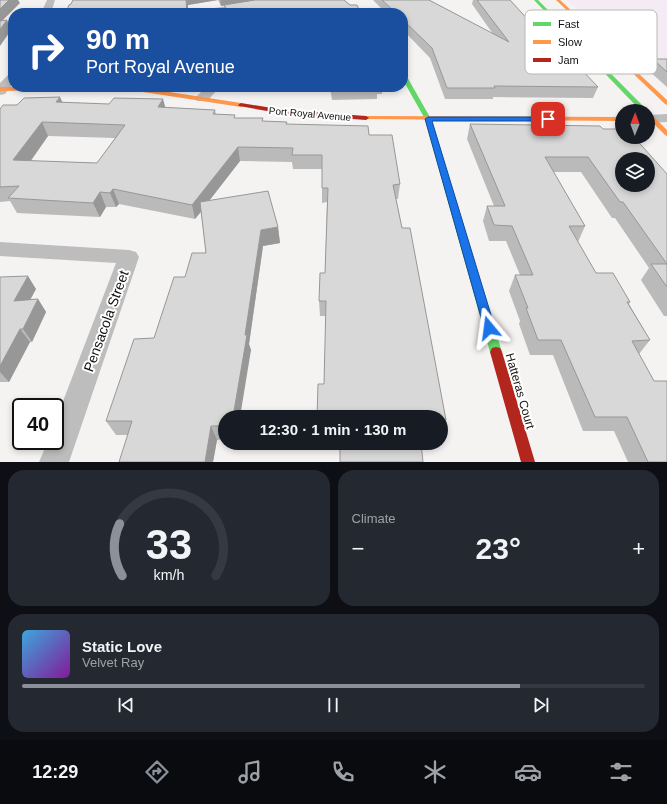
<!DOCTYPE html>
<html lang="en">
<head>
<meta charset="utf-8">
<style>
	body { margin:0; font-family:Arial,sans-serif; background:#242831; color:#f1f3f6; height:100vh; display:flex; flex-direction:column; font-size:15px; white-space:nowrap }
	* { box-sizing:border-box; margin:0 }
	p { font-size:13px; color:#9ea1a6 }
	.icon { flex:none; width:22px; height:22px; fill:none; stroke:currentColor; stroke-width:2; stroke-linecap:round; stroke-linejoin:round }
	.map { position:relative; height:462px; overflow:hidden }
	.panel { display:flex; flex-direction:column; gap:8px; padding:8px; background:#0d0f14; flex:1 }
	.panel>* { flex:none }
	.banner { position:absolute; left:8px; top:8px; width:400px; height:84px; border-radius:16px; box-shadow:0 2px 6px #0003; background:#1a4fa0; color:#fff; overflow:hidden }
	.needle { width:26px; rotate:1deg }
	.controls { position:absolute; left:615px; top:104px; display:grid; gap:8px }
	.controls a { display:grid; place-items:center; width:40px; height:40px; border-radius:50%; background:#171b24; box-shadow:0 2px 6px #0003; font-size:20px }
	.speed { position:absolute; left:12px; top:398px; display:flex; gap:8px; font-size:20px; font-weight:700; text-align:center }
	.speed>* { display:grid; place-content:center; width:52px; height:52px; border-radius:50%; background:#171b24; box-shadow:0 2px 6px #0003; line-height:1 }
	.speed .limit { border:2px solid #111; border-radius:6px; background:#fff; color:#111 }
	.pin { position:absolute; display:grid; place-items:center; width:34px; height:34px; color:#fff; margin:-17px; border-radius:8px; box-shadow:0 2px 6px #0006 }
	.me { position:absolute; width:44px; margin:-22px; rotate:344deg; stroke-linejoin:round; filter:drop-shadow(0 0 3px #0008) }
	.turn { display:flex; align-items:center; gap:14px; height:84px; padding:0 12px; font-size:18px }
	.turn .icon { width:52px; height:52px; stroke-width:2.5 }
	.turn b { display:block; font-size:28px; line-height:34px }
	.big { font-size:30px; font-weight:800; line-height:1.1 }
	.panel .card { flex:1; display:flex; flex-direction:column; justify-content:center; gap:6px; min-width:0; padding:0 14px; border-radius:16px; background:#242831 }
	.panel .dial { align-items:center; gap:0 }
	.dial svg { height:104px; overflow:visible; fill:none; stroke:#363941; stroke-width:7; stroke-linecap:round; text-anchor:middle }
	.dial text { fill:#f1f3f6; stroke:none }
	.song { display:flex; align-items:center; gap:12px }
	.cover { width:48px; height:48px; border-radius:6px; background:linear-gradient(135deg,hsl(200 70% 55%),hsl(290 70% 35%)) }
	.played { height:4px; border-radius:2px; background:linear-gradient(90deg,#8c9099 80%,#363941 80%) }
	.keys { display:flex; justify-content:space-around; direction:ltr }
	.heat { display:flex; justify-content:space-between; align-items:center; font-size:22px; direction:ltr }
	.panel .tiles { flex:1; display:grid; gap:8px; grid-template-columns:1fr 1fr }
	.card:last-child { grid-column:span 2 }
	.trip { position:absolute; left:218px; top:410px; width:230px; height:40px; border-radius:20px; background:#171b24; box-shadow:0 2px 6px #0003; font-weight:800; line-height:40px; text-align:center }
	.menu { display:flex; height:64px; justify-content:space-around; align-items:center; background:#090b0e; color:#9ea1a6 }
	.menu .icon { width:28px; height:28px }
	.menu .current { color:#8c9099 }
	.menu b { font-size:18px; color:#f1f3f6 }
	.map>svg:first-child { display:block }
	.commercial { fill:#f5ebf4 }
	.lines { fill:none; stroke-linecap:round; stroke-linejoin:round }
	.street { fill:#bebdbd; fill-rule:evenodd }
	.fast { fill:#63d668; fill-rule:evenodd }
	.slow { fill:#ff974d; fill-rule:evenodd }
	.jam { fill:#b3261e; fill-rule:evenodd }
	.wall { fill:#bbbaba; fill-rule:evenodd }
	.shaded-wall { fill:#989797 }
	.building { fill:#d9d8d8; stroke:#989797; fill-rule:evenodd }
	.route { fill:#1a73e8; stroke:#114b97 }
	.labels { text-anchor:middle; dominant-baseline:central; stroke-width:4; stroke-linejoin:round; paint-order:stroke }
	.far-street-label { font-size:10px; fill:#131211; stroke:#fff }
	.street-label { font-size:12px; fill:#131211; stroke:#fff }
	.near-street-label { font-size:14px; fill:#131211; stroke:#fff }
	.key { fill:#fff; stroke:#b8b8b8; stroke-width:1 }
	.key-label { font-size:11px; fill:#131211 }
</style>
</head>
<body>
<div class="map">
<svg width="667" height="462" viewBox="0 0 667 462">
	<rect width="100%" height="100%" fill="#f5f3f2"/>
	<!-- commercial -->
	<path class="commercial" d="M567,0H667V88Z"/>
	<g class="lines">
		<!-- street -->
		<path class="street" d="M47,0H55L51,13H41Z
			M267,0H288L284,3L220,13H197L202,10Z
			M13,73V84L5,94L0,95V83L9,74Z
			M206,87H220L207,101H197L195,98Z
			M667,114V122L648,123V115Z
			M0,242L129,250L136,252L139,257L69,462H39L48,441H55V422L116,263L0,256Z"/>
		<!-- fast -->
		<path class="fast" d="M534,0H538L647,110L648,111H641Z
			M403,73L406,75L431,119L502,352L500,356L496,357L492,356L490,352L425,119L403,80Z"/>
		<!-- slow -->
		<path class="slow" d="M556,0H560L667,100V105L665,104Z
			M0,87L143,88L241,103L244,105L241,107L143,92L58,90L0,91Z
			M648,112L650,113L667,130V136L665,135L648,118Z
			M366,116L622,117V121L364,119V117Z"/>
		<!-- jam -->
		<path class="jam" d="M241,103L284,110L366,116L369,118L366,120L284,114L239,106L238,105Z
			M496,347L500,348L502,352L535,462H521L490,352L492,348Z"/>
	</g>
	<!-- wall -->
	<path class="wall" d="M73,0H344L360,12V13H226L224,5L221,6L218,0L188,5V13H66L71,4Z
		M373,0H429L493,34L472,4L473,0H510L551,45L598,87L593,98L493,97V99H445L430,58L403,30V13H386Z
		M653,59H667V87L648,70Z
		M252,87H306L253,91Z
		M330,87H382V94H377V99L332,100Z
		M62,102L215,110L216,114L235,118H263V121L287,122V124L369,135L400,184L398,199H396L402,228L446,420L441,433V417L324,384L326,316H320L319,301L325,273L327,202L322,203V169H293L292,162L240,161L209,201L278,227L280,243L263,246L249,344L251,350L225,417V439L217,440L213,462H119L128,435H116L106,421L154,338L185,277L206,253L201,212L195,219L119,204L116,207H106L100,217L17,213L10,201L0,202V109L17,105ZM48,136L115,138L97,163L31,161Z
		M470,124L603,129L667,174V316H664L641,280L649,268L615,218H612L581,172H553L585,226L578,242L596,273L630,302L629,304L650,340L639,354L667,462H628L614,431H583L553,355H530L519,324L520,321L509,291L515,275H520L506,241H489L483,221L487,206H494L467,139Z
		M0,277L36,289L30,300L38,299L46,312L32,342H30L9,382H0Z"/>
	<!-- shaded-wall -->
	<path class="shaded-wall" d="M9,0H18L20,3L0,23V9Z
		M186,0H218L188,5V13H187Z
		M220,0H257L221,6Z
		M7,20L11,30L0,46V29Z
		M60,97L66,110L56,102Z
		M163,99L167,113L158,107Z
		M42,122L48,136L21,174L13,160Z
		M238,147L240,161L195,219L192,205Z
		M113,189L119,204L116,207L110,193Z
		M100,192L106,207L100,217L93,203Z
		M278,227L280,243L263,246L249,344L251,350L240,417H233L245,335L261,230Z
		M28,276L36,289L23,313L14,301Z
		M38,299L46,312L32,342L23,329Z
		M20,329L30,342L9,382L0,372V366Z
		M211,426L217,440L213,462H205Z"/>
	<!-- building -->
	<path class="building" d="M0,0H9L0,9Z
		M73,0H186L187,13H66L69,5L71,4Z
		M255,0H344L350,5H357L360,12L352,13H229L224,5Z
		M382,0H429L509,42L477,0H510L551,45H558L598,87L494,86L495,88H447L432,48L403,20V13H396Z
		M7,20L0,29V21Z
		M653,59H667V72Z
		M332,87H377L332,89Z
		M60,97L56,102L109,104L114,98L163,99L158,107L215,110L213,114L235,115L234,118H263L262,121L287,122L286,124L368,126L369,135H392L400,184L393,185L402,228H410L446,420H441V417H317L318,384H324L326,301H319L320,273H325L328,188H322V155H292L293,148L238,147L192,205L113,189L110,193L100,192L93,203L8,198L19,186L0,187V109L3,105H17L24,98ZM42,122L125,125L97,163L13,160Z
		M470,124L600,126L603,129H622V137H634L667,174V264L623,202H620L588,157H545L585,226H569L596,273H613L630,302H627L650,340L632,341L654,381H667V462H648L627,417H595L561,340H538L526,308H528L515,275H533L512,226L494,225L487,206H505ZM622,159H648V185H622Z
		M268,191L278,227L261,230L245,335H247L233,417H225V426H211L205,462H119L132,421H106L134,339L154,338L174,277H185L192,253H206L200,202Z
		M651,264H667V287Z
		M28,276L14,301L38,299L23,329H20L0,366V277Z
		M340,443H421L423,462H340Z"/>
	<!-- route -->
	<path class="route" d="M428,117H548L551,119L548,121H432L495,328L493,331H485L484,328L425,119Z"/>
	<g class="labels">
		<!-- far-street labels -->
		<g class="far-street-label">
			<text transform="translate(310 114) rotate(5)">Port Royal Avenue</text>
		</g>
		<!-- street labels -->
		<g class="street-label">
			<text transform="translate(520 391) rotate(74)">Hatteras Court</text>
		</g>
		<!-- near-street labels -->
		<g class="near-street-label">
			<text transform="translate(106 321) rotate(-70)">Pensacola Street</text>
		</g>
	</g>
	<!-- legend -->
	<rect x="525" y="10" width="132" height="64" rx="6" class="key"/>
	<rect x="533" y="22" width="18" height="4" fill="#63d668"/>
	<rect x="533" y="40" width="18" height="4" fill="#ff974d"/>
	<rect x="533" y="58" width="18" height="4" fill="#b3261e"/>
	<g class="key-label">
		<text x="558" y="28">Fast</text>
		<text x="558" y="46">Slow</text>
		<text x="558" y="64">Jam</text>
	</g>
</svg>
<div class="controls">
<a><svg class="needle" viewBox="-14 -14 28 28"><path d="M0-13l5 13h-10z" fill="#e53935"/><path d="M0 13l5-13h-10z" fill="#9ea1a6"/></svg></a>
<a><svg class="icon" aria-label="layers" viewBox="0 0 24 24"><path d="M12 4l9 5-9 5-9-5zM3 14l9 5 9-5"/></svg></a>
</div>
<div class="speed"><div class="limit">40</div></div>
<div class="pin" style="left:548px;top:119px;background:#d93025"><svg class="icon" aria-label="arrive" viewBox="0 0 24 24"><path d="M6 21V4h12l-3 4 3 4H6"/></svg></div>
<svg class="me" style="left:489px;top:328px" viewBox="-20 -20 40 40"><path d="M0-17L14 15 0 8-14 15z" fill="#1a73e8" stroke="#fff" stroke-width="4"/></svg>
<div class="trip">12:30 · 1 min · 130 m</div>
<div class="banner">
<div class="turn"><svg class="icon" aria-label="right" viewBox="0 0 24 24"><path d="M7 20v-9h11M14 6l5 5-5 5"/></svg><div><b>90 m</b>Port Royal Avenue</div></div>
</div>
</div>
<section class="panel">
<div class="tiles">
<div class="card dial"><svg viewBox="0 0 100 80">
<path d="M14 69A42 42 0 1 1 86 69"/>
<path d="M14 69A42 42 0 0 1 12 29" stroke="#8c9099"/>
<text x="50" y="56" font-size="32" font-weight="700">33</text>
<text x="50" y="72" font-size="11">km/h</text>
</svg></div>
<div class="card"><p>Climate</p>
<div class="heat"><a>−</a><b class="big">23°</b><a>+</a></div>
</div>
<div class="card">
<div class="song"><i class="cover"></i><div><b>Static Love</b><p>Velvet Ray</p></div></div>
<div class="played"></div>
<div class="keys"><svg class="icon" aria-label="previous" viewBox="0 0 24 24"><path d="M18 5L8 12l10 7zM5 5v14"/></svg><svg class="icon" aria-label="pause" viewBox="0 0 24 24"><path d="M8 5v14M16 5v14"/></svg><svg class="icon" aria-label="next" viewBox="0 0 24 24"><path d="M6 5l10 7-10 7zM19 5v14"/></svg></div>
</div>
</div>
</section>
<nav class="menu">
<b>12:29</b>
<svg class="icon current" aria-label="directions" viewBox="0 0 24 24"><path d="M12 3l9 9-9 9-9-9zM9 14v-3h6M13 9l2 2-2 2"/></svg>
<svg class="icon" aria-label="music" viewBox="0 0 24 24"><path d="M9 18V5l10-2v13"/><circle cx="6" cy="18" r="3"/><circle cx="16" cy="16" r="3"/></svg>
<svg class="icon" aria-label="phone" viewBox="0 0 24 24"><path d="M5 4h4l2 5-3 2q2 4 5 5l2-3 5 2v4C11 20 4 13 5 4z"/></svg>
<svg class="icon" aria-label="climate" viewBox="0 0 24 24"><path d="M12 3v18M4 7l16 10M4 17L20 7"/></svg>
<svg class="icon" aria-label="car" viewBox="0 0 24 24"><path d="M5 17H2v-5l4-1 3-4h7l3 4 3 1v5h-3M9 17h6M6 11h13"/><circle cx="7" cy="17" r="2"/><circle cx="17" cy="17" r="2"/></svg>
<svg class="icon" aria-label="filters" viewBox="0 0 24 24"><path d="M4 7h16M4 17h16"/><circle cx="9" cy="7" r="2"/><circle cx="15" cy="17" r="2"/></svg>
</nav>
</body>
</html>
